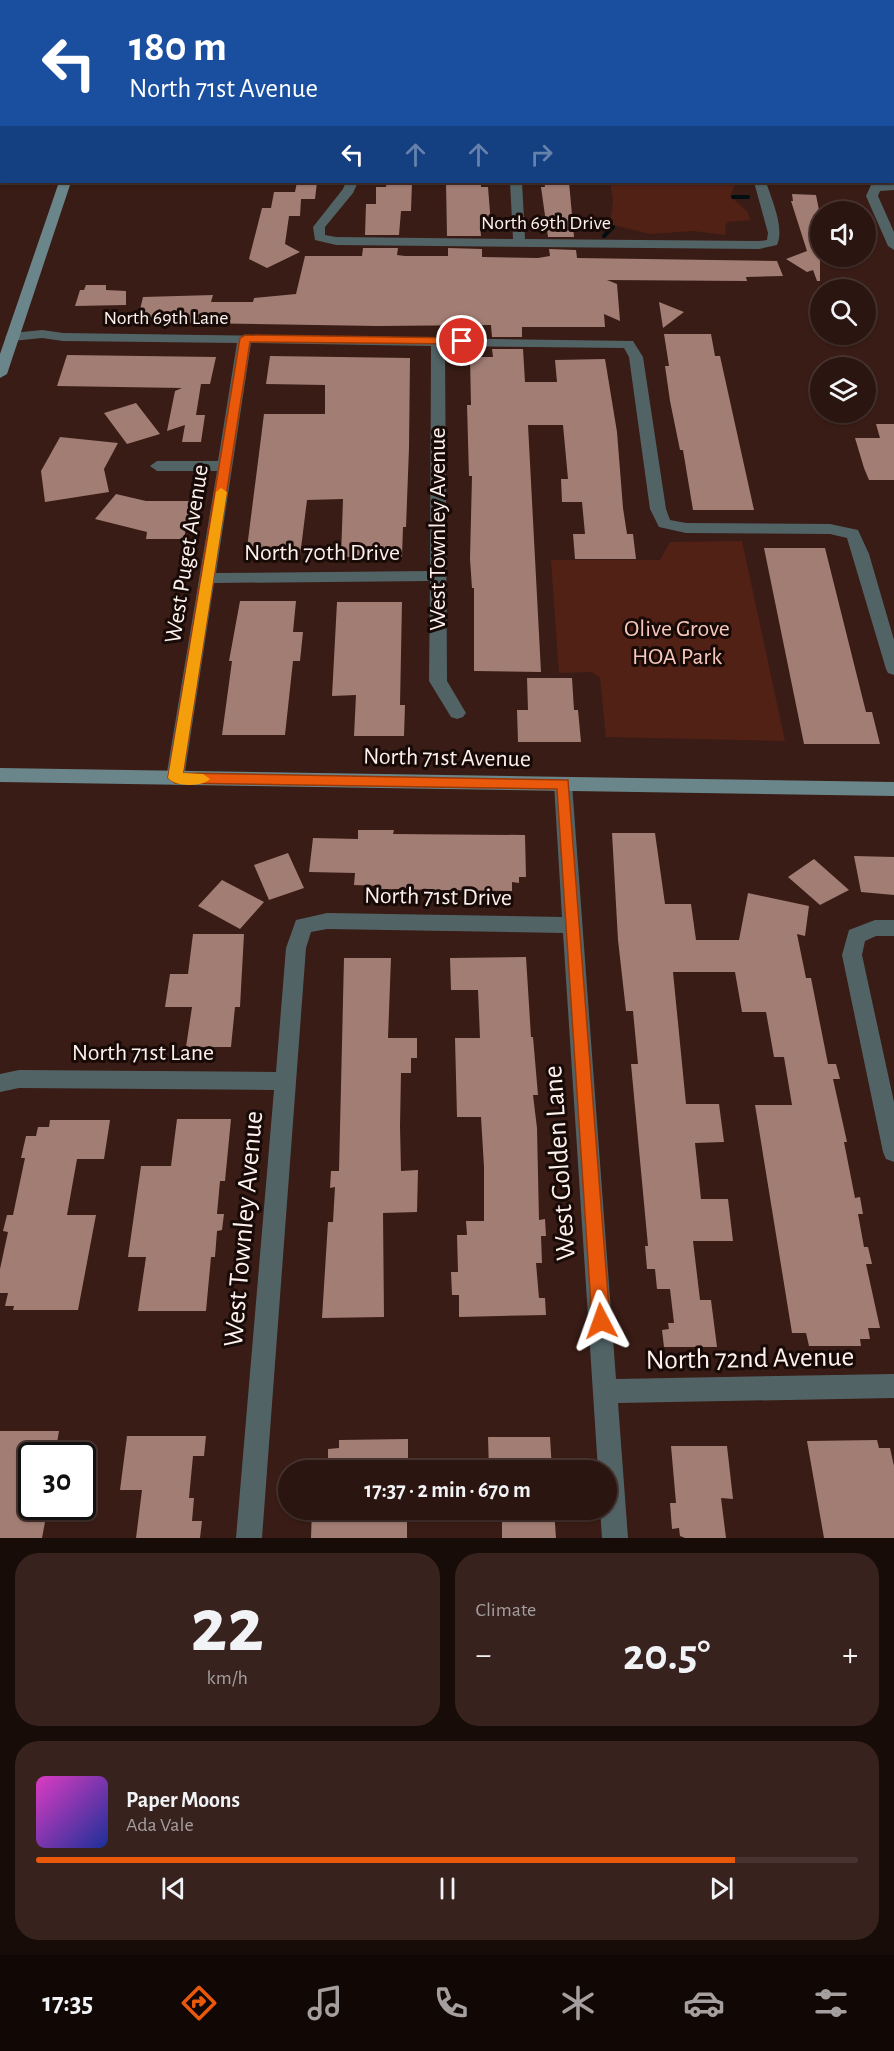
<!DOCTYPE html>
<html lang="en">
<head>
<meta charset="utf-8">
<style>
	body { margin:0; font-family:"Alegreya Sans",sans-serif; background:#37221e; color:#f1f3f6; height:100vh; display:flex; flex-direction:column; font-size:22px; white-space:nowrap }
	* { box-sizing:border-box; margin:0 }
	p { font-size:20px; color:#a69f9f }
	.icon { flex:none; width:33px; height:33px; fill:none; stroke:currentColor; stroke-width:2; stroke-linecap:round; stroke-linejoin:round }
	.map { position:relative; height:1538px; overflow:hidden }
	.panel { display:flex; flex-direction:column; gap:15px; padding:15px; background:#180c09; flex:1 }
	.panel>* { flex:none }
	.top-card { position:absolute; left:0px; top:0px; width:894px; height:183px; box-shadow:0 2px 4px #0004,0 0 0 2px #473430; background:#1a4fa0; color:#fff; overflow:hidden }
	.controls { position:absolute; left:810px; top:201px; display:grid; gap:12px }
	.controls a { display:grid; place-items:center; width:66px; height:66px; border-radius:50%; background:#2b1510; box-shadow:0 2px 4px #0004,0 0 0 2px #473430; font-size:30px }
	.speed { position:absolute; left:18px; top:1442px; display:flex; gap:12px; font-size:30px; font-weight:700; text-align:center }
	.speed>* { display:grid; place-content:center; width:78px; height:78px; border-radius:50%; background:#2b1510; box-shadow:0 2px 4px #0004,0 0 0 2px #473430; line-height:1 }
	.speed .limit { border:3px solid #111; border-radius:9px; background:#fff; color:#111 }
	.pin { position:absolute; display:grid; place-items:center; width:51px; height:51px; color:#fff; margin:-26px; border:3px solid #fff; border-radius:50%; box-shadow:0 2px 6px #0007 }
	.me { position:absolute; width:66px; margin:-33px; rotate:356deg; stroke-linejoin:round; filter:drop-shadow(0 0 4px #0008) }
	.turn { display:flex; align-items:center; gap:21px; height:126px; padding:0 30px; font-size:27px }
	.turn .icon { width:78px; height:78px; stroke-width:2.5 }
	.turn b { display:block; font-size:42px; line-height:51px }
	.lanes { display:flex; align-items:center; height:57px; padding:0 30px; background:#0003; justify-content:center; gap:30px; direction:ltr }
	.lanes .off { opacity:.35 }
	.big { font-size:45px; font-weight:600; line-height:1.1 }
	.panel .widget { flex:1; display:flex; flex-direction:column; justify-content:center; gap:9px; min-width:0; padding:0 21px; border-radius:24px; background:#37221e }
	.panel .dial { align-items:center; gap:0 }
	.dial b { font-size:78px; line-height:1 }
	.song { display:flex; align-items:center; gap:18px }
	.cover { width:72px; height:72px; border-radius:9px; background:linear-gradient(135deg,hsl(310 70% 55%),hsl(230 70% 35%)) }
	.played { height:6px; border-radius:3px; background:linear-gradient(90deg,#ea580c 85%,#473430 85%) }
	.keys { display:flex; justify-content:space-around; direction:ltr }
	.heat { display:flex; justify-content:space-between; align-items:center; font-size:33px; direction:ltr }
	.panel .tiles { flex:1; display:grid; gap:15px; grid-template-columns:1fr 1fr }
	.widget:last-child { grid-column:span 2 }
	.trip { position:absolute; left:278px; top:1460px; width:339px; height:60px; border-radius:30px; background:#2b1510; box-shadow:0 2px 4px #0004,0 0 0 2px #473430; font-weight:600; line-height:60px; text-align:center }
	.tabs { display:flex; height:96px; justify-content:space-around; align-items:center; background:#110806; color:#a69f9f }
	.tabs .icon { width:42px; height:42px }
	.tabs .selected { color:#ea580c }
	.tabs b { font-size:27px; color:#f1f3f6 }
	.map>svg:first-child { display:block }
	.green { fill:#522115 }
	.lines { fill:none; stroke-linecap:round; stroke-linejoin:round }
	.stream { stroke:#010e11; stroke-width:4 }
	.building { fill:#a27d74 }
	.street { fill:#526366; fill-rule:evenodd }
	.secondary { fill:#6a868a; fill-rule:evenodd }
	.route { fill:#ea580c; stroke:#983908; stroke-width:1.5 }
	.slow { fill:#f59e0b }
	.labels { text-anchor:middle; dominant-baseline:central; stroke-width:6; stroke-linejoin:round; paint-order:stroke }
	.far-street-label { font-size:20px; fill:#fdf1ed; stroke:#170a07 }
	.street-label { font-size:24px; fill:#fdf1ed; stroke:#170a07 }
	.park-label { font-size:24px; fill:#f8c7bb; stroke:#170a07 }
	.near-street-label { font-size:28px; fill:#fdf1ed; stroke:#170a07 }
</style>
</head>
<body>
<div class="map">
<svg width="894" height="1538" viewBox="0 0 894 1538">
	<rect width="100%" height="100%" fill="#391c15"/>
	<!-- green -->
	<path class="green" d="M610,182H736L730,196L748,212L750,220L728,222L725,226L726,235L693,231L650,234L610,224L613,202Z
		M742,541L785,741L606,737L600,677L591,672L559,673L551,560H660L670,542Z"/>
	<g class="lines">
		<!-- stream -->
		<path class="stream" d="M733,197H748
			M604,236L613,227"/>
	</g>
	<!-- building -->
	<path class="building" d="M297,182H317L315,199H301L300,216H289L285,244L300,252L267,268L249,259L262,208H271L274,192H295Z
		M387,182H412L411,211H401L399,235H365L366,204H376V187H386Z
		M446,182H481V187H488L491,225H480L481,236H447Z
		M544,182H569L574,237H548L541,187H545Z
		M792,194L816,195L820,215V281H817L813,270L807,272L786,259L807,251L791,201H793Z
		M363,248H398L397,255L405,256H448V248L482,249V257L538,258L550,256L549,249L576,250L577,258L777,261L783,276L746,277L747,281L607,280L617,284L620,321L604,314L605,327H522V337H492L491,325L378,326L137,322L143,297L213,295L211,302H253L254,298L296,294L305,256H362Z
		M86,285H106V290L126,291V305L75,306L80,290H84Z
		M659,302L684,312L663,328Z
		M664,334H711L715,356H720L754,510H693L683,450H680L670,401L665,366H669Z
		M492,349H523L525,382H557L555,360L605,359L617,432L623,508L627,534H633L636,559H575L573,534H585L582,502H562L561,479H568L563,425H528L541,672L474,671V588H472L470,559L472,476H469L467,405H471L470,357H493Z
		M67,355L216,357L210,384H201L196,415H205L201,442H182L185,425L167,431L175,391L182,388L57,386Z
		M270,356L410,358L409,448L406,527H403L402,557H341L343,499L307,500L300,556H246L264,414H325V385L266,384Z
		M136,403L160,434L127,444L104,413Z
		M876,424H894V480H869L864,468L855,438H880Z
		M60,437L118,443L104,469L109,492L45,502L41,471Z
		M116,494L146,501H191L184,539H146L147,532L95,519Z
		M764,548H825L866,712H872L880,744H804Z
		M240,601H296L293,632H303L300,661H293L285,735H222L232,661H229Z
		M337,602H402L400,705H405L404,736H354L356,695L332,696Z
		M527,678H572L574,710H578L581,742H518L517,710H528Z
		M358,830H394L393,834L525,835L526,877H519V883L512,882V891L378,889V886L354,885L355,873L309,872L313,838L358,839Z
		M612,833H655L665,904H691L696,940H739L748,893L809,906L805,936L797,934L806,978H811L828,1064H836L840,1079H833L847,1142H844L855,1198L860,1197L863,1214H858L864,1247H868L872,1264H866L880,1328H868L870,1339H860L861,1346H809L806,1333H792L755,1105H792L784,1057H774L766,1012H742L735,972H673L686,1104H719L724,1142L695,1143L701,1199H728L733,1241H693L700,1300H711L717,1347H664L662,1330L669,1329L668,1323H674L670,1289H657L655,1269H647L645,1246H648L631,1064H638L633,1011H626L618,940Z
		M288,853L304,888L269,900L254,865Z
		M854,856L894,857V895L861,892Z
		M814,859L849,890L820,905L788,877Z
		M222,880L264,902L240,929L198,906Z
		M193,934H244L240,1007H235L231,1047H186L192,1007H165L170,974H188Z
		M526,957L531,1037H533L538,1095H533L537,1128L539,1220L545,1219L546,1236H541L542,1263H536L539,1298H545L546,1315L459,1317V1295H452L451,1272H458L457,1235H467L466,1221H484V1167L481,1117H457L455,1038H480L478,990H451L450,958Z
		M344,958H391L388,1038H417V1058H411V1073H401L400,1126L401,1171L418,1170L417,1212L383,1213L384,1317L322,1318L328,1222H333L335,1187L330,1188L331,1171H339Z
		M177,1119H231L225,1181H220L217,1214H224L222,1230L217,1231L215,1257H211L206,1311H138L146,1257H128L141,1166H171Z
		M50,1120H110L104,1159H77L67,1215H96L78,1310H13L14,1306H5L8,1293H0V1269L8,1232L3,1231L7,1215H13L25,1158H21L26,1136H36L38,1127H49Z
		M0,1431H59L55,1455H32V1506H48L42,1538H0Z
		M127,1436H206L204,1456H193L189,1498H194L192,1521H202L200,1538H136L142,1490H120Z
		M488,1437H550L552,1470H489Z
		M408,1439V1470H328V1449L339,1448V1440Z
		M877,1440L879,1448H890L894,1466V1538H824L807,1441Z
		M671,1446H727L733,1499L721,1498L726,1538H685L680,1536L679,1528L672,1529L670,1503H676Z
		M312,1509H407V1538H311Z
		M502,1509H554L556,1538H502Z"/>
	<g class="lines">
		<!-- street -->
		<path class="street" d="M224,0H234V2H224Z
			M449,0H459V2H449Z
			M0,31H2V37H0Z
			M0,101H2L0,111Z
			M0,173H2V181H0Z
			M346,182H358L353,193L325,227V235L336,237L513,239L510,182H522L525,239L759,241L767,240L768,233L754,182H766C771,198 785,228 777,245L759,249L336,245L315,240L313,227L343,189Z
			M894,182V190L880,191L878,196L894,232V250L888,246L866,196L871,185Z
			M42,330L63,333L633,341L643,357L666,509L670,520L686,523L830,524L858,530L869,554L894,640V675L888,673L886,669L847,538L830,534L686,533L659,527L650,509L629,357L624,348L445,346L447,681L466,713L463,717L457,719L451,717L429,681L430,581L214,583L184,778L181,783L175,785L169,783L166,778L217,471H157L150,466L157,461H218L237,343L63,341L42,338L12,341L5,337L12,333ZM251,343L431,346L430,571L216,573Z
			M563,777L569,779L572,784L616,1379L894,1374V1398L618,1403L628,1538H602L600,1509H606V1470H598L563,933L327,929L311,932L306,948L262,1538H236L274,1090L19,1088L0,1092V1074L19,1070L276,1072L286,948L296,920L327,913L562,917L554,784L557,779Z
			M875,920H894V936H876L865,941L862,955L894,1102V1162L886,1159L883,1152L842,955L849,930Z"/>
		<!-- secondary -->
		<path class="secondary" d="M124,0H134V2H124Z
			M59,182H71L7,374L0,378V354Z
			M0,768L894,782V796L0,782Z"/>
	</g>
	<!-- route -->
	<path class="route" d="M245,335L462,338L467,341L462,344L250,342L183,773L568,780L610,1321L608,1327L601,1330L595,1327L592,1321L557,789L175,783L168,778L240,338Z"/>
	<!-- slow -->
	<path class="slow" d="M221,488L227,492L183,773L203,774L210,779C203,787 175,787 168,778L216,492Z"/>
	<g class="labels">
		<!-- far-street labels -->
		<g class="far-street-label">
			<text x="546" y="223">North 69th Drive</text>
			<text x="166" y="318">North 69th Lane</text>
		</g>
		<!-- street labels -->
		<g class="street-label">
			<text transform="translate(438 529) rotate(-90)">West Townley Avenue</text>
			<text x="322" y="553">North 70th Drive</text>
			<text transform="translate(187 554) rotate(-81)">West Puget Avenue</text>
			<text transform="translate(447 758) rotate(1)">North 71st Avenue</text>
			<text transform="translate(438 897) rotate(1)">North 71st Drive</text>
			<text x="143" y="1053">North 71st Lane</text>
		</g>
		<!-- park labels -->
		<g class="park-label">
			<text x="677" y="629">Olive Grove<tspan x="677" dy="28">HOA Park</tspan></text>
		</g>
		<!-- near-street labels -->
		<g class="near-street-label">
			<text transform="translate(560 1163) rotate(-94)">West Golden Lane</text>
			<text transform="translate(244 1229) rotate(-85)">West Townley Avenue</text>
			<text transform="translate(750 1359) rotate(-1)">North 72nd Avenue</text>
		</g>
	</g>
</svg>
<div class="controls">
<a><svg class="icon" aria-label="sound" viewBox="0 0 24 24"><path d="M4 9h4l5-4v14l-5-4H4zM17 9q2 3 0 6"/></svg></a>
<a><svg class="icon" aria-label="search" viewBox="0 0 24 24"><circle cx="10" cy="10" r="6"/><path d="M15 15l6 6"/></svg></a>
<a><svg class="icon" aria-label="layers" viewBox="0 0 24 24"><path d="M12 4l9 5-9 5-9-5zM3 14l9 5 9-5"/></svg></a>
</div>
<div class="speed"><div class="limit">30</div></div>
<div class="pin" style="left:462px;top:341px;background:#d93025"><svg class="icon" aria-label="arrive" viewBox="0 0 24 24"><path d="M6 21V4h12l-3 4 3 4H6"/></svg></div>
<svg class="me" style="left:601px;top:1321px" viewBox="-20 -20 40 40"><path d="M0-17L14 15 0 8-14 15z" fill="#ea580c" stroke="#fff" stroke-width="4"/></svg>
<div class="trip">17:37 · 2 min · 670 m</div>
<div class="top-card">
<div class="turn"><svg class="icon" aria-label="left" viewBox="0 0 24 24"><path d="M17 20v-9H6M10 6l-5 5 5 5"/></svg><div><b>180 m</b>North 71st Avenue</div></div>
<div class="lanes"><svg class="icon" aria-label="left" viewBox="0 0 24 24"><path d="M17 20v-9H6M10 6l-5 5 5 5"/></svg><svg class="icon off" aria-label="ahead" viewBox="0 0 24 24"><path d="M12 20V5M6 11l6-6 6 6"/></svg><svg class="icon off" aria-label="ahead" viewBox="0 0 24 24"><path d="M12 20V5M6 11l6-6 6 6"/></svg><svg class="icon off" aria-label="right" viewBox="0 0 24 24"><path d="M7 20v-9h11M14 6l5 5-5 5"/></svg></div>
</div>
</div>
<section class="panel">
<div class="tiles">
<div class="widget dial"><b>22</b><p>km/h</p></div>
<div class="widget"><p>Climate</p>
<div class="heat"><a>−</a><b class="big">20.5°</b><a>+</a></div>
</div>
<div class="widget">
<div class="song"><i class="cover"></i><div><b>Paper Moons</b><p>Ada Vale</p></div></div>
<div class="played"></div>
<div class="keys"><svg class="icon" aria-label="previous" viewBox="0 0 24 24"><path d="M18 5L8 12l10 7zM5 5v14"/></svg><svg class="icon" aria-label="pause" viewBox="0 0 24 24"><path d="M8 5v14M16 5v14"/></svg><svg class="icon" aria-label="next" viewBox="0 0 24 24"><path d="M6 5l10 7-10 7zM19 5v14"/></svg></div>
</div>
</div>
</section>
<nav class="tabs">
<b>17:35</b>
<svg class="icon selected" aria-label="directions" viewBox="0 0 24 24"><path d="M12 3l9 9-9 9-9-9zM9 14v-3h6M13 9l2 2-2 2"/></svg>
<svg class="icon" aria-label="music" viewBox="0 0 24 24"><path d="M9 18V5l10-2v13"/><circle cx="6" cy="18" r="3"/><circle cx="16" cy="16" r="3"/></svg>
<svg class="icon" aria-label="phone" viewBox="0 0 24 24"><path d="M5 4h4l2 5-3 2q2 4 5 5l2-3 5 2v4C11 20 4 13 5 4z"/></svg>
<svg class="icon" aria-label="climate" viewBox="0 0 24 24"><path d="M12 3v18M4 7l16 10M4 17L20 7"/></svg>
<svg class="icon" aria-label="car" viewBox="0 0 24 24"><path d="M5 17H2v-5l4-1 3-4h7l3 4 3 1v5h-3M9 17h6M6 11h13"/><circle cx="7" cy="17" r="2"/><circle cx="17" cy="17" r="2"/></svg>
<svg class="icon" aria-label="filters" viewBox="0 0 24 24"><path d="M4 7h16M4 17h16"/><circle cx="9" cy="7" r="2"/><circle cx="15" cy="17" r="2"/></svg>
</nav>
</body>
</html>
